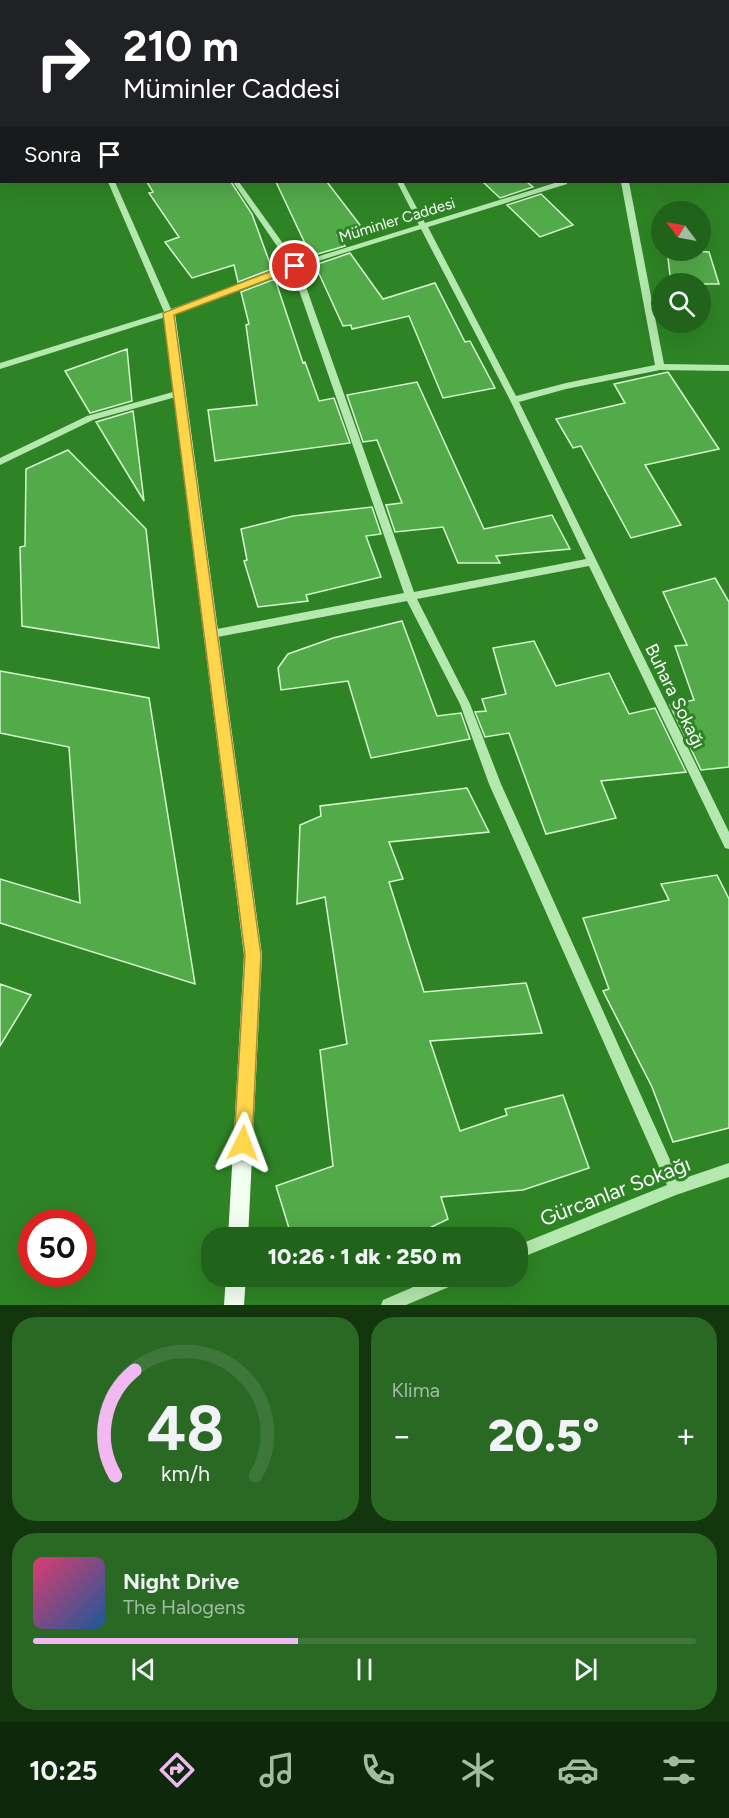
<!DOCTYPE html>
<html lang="tr">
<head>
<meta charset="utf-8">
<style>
	body { margin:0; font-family:Figtree,sans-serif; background:#2a6924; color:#f1f3f6; height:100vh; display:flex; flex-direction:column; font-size:22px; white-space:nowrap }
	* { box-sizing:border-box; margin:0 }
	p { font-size:20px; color:#a2bca3 }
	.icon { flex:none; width:33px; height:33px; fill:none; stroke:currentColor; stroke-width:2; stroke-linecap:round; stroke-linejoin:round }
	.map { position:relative; height:1305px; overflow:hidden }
	.details { display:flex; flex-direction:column; gap:12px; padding:12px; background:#13360f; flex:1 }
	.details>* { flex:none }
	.hud { position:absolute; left:0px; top:0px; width:729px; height:183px; box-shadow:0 6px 24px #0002; background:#202124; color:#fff; overflow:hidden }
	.needle { width:39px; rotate:302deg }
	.tools { position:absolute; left:651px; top:201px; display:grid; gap:12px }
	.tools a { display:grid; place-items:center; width:60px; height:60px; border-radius:50%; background:#22631b; box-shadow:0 6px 24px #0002; font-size:30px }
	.speed { position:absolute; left:18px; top:1209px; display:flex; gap:12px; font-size:30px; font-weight:700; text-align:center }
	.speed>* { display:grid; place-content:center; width:78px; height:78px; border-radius:50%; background:#22631b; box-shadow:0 6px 24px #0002; line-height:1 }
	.speed .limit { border:9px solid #d22; background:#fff; color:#111 }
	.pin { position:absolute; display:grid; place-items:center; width:51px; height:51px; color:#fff; margin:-26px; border:3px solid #fff; border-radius:50%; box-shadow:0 2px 6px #0007 }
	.me { position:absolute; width:66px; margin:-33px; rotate:3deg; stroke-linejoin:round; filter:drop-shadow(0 0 4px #0008) }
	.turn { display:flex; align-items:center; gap:21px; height:126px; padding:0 24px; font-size:27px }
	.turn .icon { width:78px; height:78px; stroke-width:2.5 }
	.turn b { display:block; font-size:42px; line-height:51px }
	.then { display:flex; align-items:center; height:57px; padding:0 24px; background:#0003; gap:12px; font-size:22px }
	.big { font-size:45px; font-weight:800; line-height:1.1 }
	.details .card { flex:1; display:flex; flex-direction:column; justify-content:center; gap:9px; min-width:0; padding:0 21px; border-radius:24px; background:#2a6924 }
	.details .dial { align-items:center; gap:0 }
	.dial svg { height:156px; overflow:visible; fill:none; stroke:#3f773a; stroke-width:7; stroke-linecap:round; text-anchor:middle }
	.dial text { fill:#f1f3f6; stroke:none }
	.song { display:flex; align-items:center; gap:18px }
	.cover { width:72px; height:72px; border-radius:9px; background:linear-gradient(135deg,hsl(340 70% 55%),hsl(210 70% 35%)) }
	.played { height:6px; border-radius:3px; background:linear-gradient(90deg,#f1b8f2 40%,#3f773a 40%) }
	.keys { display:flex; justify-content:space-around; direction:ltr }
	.heat { display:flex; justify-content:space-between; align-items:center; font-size:33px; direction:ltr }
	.details .tiles { flex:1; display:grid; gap:12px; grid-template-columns:1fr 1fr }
	.card:last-child { grid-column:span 2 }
	.trip { position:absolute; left:201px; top:1227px; width:327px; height:60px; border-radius:24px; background:#22631b; box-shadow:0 6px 24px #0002; font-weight:800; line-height:60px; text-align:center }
	.tab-bar { display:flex; height:96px; justify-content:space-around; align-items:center; background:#0e280b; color:#a2bca3 }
	.tab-bar .icon { width:42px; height:42px }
	.tab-bar .on { color:#f1b8f2 }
	.tab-bar b { font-size:27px; color:#f1f3f6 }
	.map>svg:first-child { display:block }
	.building { fill:#53aa49; stroke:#d6f6d1; stroke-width:1.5 }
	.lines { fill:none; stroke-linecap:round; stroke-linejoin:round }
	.path { stroke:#b4e8ae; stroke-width:2; stroke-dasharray:2 3; stroke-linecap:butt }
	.minor { fill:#b4e8ae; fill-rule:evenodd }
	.major { fill:#f1fef0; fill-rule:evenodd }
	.route { fill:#ffd54a; stroke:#a68a30; stroke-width:1.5 }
	.labels { text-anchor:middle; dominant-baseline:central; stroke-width:6; stroke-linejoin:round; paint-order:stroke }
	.far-street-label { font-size:15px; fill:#fff; stroke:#2e8424 }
	.street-label { font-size:18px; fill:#fff; stroke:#2e8424 }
	.near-street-label { font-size:21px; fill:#fff; stroke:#2e8424 }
</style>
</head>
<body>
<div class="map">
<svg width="729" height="1305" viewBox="0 0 729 1305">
	<rect width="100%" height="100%" fill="#2e8424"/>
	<!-- building -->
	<path class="building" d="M147,182H231L252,214L272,269L238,282L234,265L192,278L165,242L179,237L149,193L153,192Z
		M276,182H327L360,225L337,235L345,246L311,256Z
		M483,182H527L533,187L500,198Z
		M541,194L573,225L540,237L507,205Z
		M667,250L709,252L719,284H671Z
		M350,253L383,299L435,283L465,342L470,341L495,388L443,398L409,316L352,329L351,325L343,326L315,265Z
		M275,279L303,363L305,362L319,401L334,398L350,443L215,461L208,410L257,405L246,325L249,324L241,292Z
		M127,349L132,401L90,413L65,371Z
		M668,372L719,449L645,465L681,525L631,538L581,446L573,448L556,419L625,403L614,384Z
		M417,382L484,529L552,515L570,549L496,556L500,563H458L443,527L395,532L386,505L402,503L377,440L363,442L347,395Z
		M133,411L134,418L144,501L96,422Z
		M68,450L146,529L159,648L22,626L20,547L25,546L26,469Z
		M372,507L381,534L366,536L381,577L306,595L308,601L258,607L244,561L247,560L241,529L293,516Z
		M715,578L729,602V767L701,770L670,705L694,700L675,646L687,645L663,592Z
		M402,621L437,716L461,713L470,739L371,758L348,681L281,690L278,668L288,654L333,638Z
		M534,641L556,686L609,673L629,714L655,708L686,772L601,781L616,818L546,834L509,733L485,737L475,712L486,711L482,699L506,694L493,648Z
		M0,671L149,698L195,984L0,923V879L80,903L69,747L0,733Z
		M467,788L489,832L389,842L403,879L389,882L424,992L526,983L542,1033L430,1041L460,1131L507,1115L505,1109L563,1095L589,1168L523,1190L441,1197L448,1219L409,1238H292L276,1186L333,1166L320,1050L347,1044L325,897L297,904L300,825L321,816L320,806Z
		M717,875L729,899V1128L673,1142L652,1087L603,991L609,989L583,918L669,900L661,884Z
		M0,984L31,995L0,1046Z"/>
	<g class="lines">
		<!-- path -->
		<path class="path" d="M0,4V16"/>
		<!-- minor -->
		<path class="minor" d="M34,0H41L42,2H35Z
			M56,0H63L55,2Z
			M209,0H216L217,2H210Z
			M387,0H393L394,2H388Z
			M607,0H614L615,2H608Z
			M108,182H115L171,309L290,265L233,182H239L297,263L419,225L397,182H403L425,223L558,182H567V184L428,227L516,396L566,383L655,365L621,182H629L664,364L729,365V371L660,370L566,389L519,402L729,832V849L725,848L589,566L417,599L470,704L501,784L679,1180L729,1163V1177L676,1195L518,1259V1245L667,1185L489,784L460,704L407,601L212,638L208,637L207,634L208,631L212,630L404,593L292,270L172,315L0,369V363L164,312ZM421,229L510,400L586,559L414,592L299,267Z
			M180,390L184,393L183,395L93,420L0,465V458L87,416Z
			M439,1276H465L463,1281L406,1305H381L383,1300Z"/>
		<!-- major -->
		<path class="major" d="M169,309L175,313L262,955L248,1238H228L244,955L163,313Z
			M226,1276H246L244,1305H224Z"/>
	</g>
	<!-- route -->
	<path class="route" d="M295,262L300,266L299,268L174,315L261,955L252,1143L249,1150L243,1152L237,1150L234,1143L245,955L163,313Z"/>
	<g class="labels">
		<!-- far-street labels -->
		<g class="far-street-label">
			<text transform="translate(397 220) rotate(-17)">Müminler Caddesi</text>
		</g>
		<!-- street labels -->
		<g class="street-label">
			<text transform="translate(675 696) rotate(64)">Buhara Sokağı</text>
		</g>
		<!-- near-street labels -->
		<g class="near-street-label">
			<text transform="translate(615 1191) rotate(-21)">Gürcanlar Sokağı</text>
		</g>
	</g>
</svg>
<div class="tools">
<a><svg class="needle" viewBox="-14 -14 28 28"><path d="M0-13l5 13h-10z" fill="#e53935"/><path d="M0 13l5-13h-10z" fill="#a2bca3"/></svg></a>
<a><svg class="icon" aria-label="search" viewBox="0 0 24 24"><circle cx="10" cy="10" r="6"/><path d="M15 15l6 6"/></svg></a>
</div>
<div class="speed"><div class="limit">50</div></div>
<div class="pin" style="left:295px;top:266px;background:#d93025"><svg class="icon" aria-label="arrive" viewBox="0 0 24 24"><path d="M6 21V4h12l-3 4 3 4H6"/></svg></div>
<svg class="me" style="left:243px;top:1143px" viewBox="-20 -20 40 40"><path d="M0-17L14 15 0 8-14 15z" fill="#ffd54a" stroke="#fff" stroke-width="4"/></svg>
<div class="trip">10:26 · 1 dk · 250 m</div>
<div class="hud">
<div class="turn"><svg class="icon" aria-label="right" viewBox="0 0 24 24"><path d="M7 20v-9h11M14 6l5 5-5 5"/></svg><div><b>210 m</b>Müminler Caddesi</div></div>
<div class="then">Sonra<svg class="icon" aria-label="arrive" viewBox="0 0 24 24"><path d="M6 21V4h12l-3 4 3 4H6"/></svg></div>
</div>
</div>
<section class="details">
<div class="tiles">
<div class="card dial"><svg viewBox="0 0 100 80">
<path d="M14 69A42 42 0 1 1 86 69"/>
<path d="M14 69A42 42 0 0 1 24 15" stroke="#f1b8f2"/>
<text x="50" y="56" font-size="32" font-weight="700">48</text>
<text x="50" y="72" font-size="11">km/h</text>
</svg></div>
<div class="card"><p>Klima</p>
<div class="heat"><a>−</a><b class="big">20.5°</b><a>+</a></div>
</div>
<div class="card">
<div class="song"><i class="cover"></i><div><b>Night Drive</b><p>The Halogens</p></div></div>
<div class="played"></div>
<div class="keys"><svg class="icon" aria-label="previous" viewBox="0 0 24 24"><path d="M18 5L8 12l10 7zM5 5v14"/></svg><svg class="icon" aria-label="pause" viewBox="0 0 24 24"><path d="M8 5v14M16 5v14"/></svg><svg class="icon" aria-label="next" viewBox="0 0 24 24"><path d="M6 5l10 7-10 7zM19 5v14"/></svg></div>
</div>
</div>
</section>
<nav class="tab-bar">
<b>10:25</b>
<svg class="icon on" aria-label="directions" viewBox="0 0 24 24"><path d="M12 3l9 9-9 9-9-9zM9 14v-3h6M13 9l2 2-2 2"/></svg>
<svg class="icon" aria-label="music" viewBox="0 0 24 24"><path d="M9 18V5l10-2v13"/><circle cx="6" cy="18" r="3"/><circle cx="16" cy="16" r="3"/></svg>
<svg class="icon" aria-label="phone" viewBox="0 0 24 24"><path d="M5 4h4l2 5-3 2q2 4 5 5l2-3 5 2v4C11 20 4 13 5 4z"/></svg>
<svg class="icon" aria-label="climate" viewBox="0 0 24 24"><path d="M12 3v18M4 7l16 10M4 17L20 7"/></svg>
<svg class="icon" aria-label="car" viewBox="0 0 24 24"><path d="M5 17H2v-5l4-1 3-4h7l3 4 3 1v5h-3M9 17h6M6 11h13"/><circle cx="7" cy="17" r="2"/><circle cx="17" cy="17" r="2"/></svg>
<svg class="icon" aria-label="filters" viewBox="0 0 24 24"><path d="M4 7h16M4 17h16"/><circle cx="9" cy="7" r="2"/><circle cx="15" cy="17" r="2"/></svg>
</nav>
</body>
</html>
